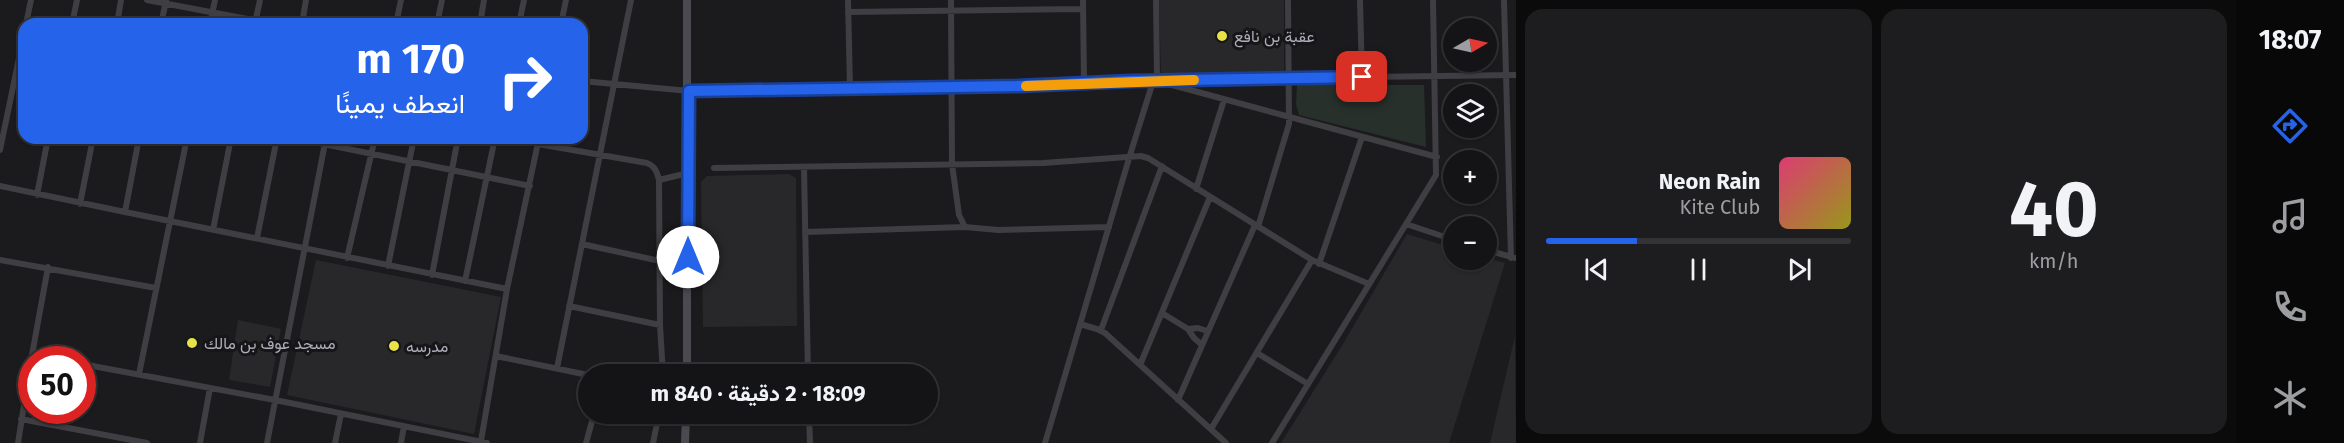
<!DOCTYPE html>
<html lang="ar">
<head>
<meta charset="utf-8">
<style>
	body { margin:0; font-family:"Fira Sans",Vazirmatn,sans-serif; background:#1d1d1f; color:#f1f3f6; direction:rtl; height:100vh; display:flex; flex-direction:column; font-size:22px; white-space:nowrap }
	* { box-sizing:border-box; margin:0 }
	p { font-size:20px; color:#9d9ea1 }
	.icon { flex:none; width:33px; height:33px; fill:none; stroke:currentColor; stroke-width:2; stroke-linecap:round; stroke-linejoin:round }
	.map { position:relative; flex:1; overflow:hidden; direction:ltr }
	.details { display:flex; flex-direction:column; gap:9px; padding:9px; background:#0b0b0c; width:720px }
	.details>* { flex:none }
	.hud { position:absolute; left:18px; top:18px; width:570px; height:126px; border-radius:18px; box-shadow:0 2px 4px #0004,0 0 0 2px #333335; direction:rtl; background:#2563eb; color:#fff; overflow:hidden }
	.needle { width:39px; rotate:81deg }
	.tools { position:absolute; left:1443px; top:18px; display:grid; gap:12px }
	.tools a { display:grid; place-items:center; width:54px; height:54px; border-radius:50%; background:#141416; box-shadow:0 2px 4px #0004,0 0 0 2px #333335; font-size:30px }
	.speed { position:absolute; left:18px; top:346px; display:flex; gap:12px; font-size:30px; font-weight:700; text-align:center }
	.speed>* { display:grid; place-content:center; width:78px; height:78px; border-radius:50%; background:#141416; box-shadow:0 2px 4px #0004,0 0 0 2px #333335; line-height:1 }
	.speed .limit { border:9px solid #d22; background:#fff; color:#111 }
	.pin { position:absolute; display:grid; place-items:center; width:51px; height:51px; color:#fff; margin:-26px; border-radius:12px; box-shadow:0 3px 9px #0006 }
	.me { position:absolute; width:66px; margin:-33px; rotate:0deg; stroke-linejoin:round; filter:drop-shadow(0 0 4px #0008) }
	.turn { display:flex; align-items:center; gap:21px; height:126px; padding:0 24px; font-size:27px }
	.turn .icon { width:78px; height:78px; stroke-width:2.5 }
	.turn b { display:block; font-size:42px; line-height:51px }
	.details .card { flex:1; display:flex; flex-direction:column; justify-content:center; gap:9px; min-width:0; padding:0 21px; border-radius:18px; background:#1d1d1f }
	.details .dial { align-items:center; gap:0 }
	.dial b { font-size:78px; line-height:1 }
	.song { display:flex; align-items:center; gap:18px }
	.cover { width:72px; height:72px; border-radius:9px; background:linear-gradient(135deg,hsl(340 70% 55%),hsl(60 70% 35%)) }
	.played { height:6px; border-radius:3px; background:linear-gradient(90deg,#2563eb 30%,#333335 30%) }
	.keys { display:flex; justify-content:space-around; direction:ltr }
	.details .tiles { flex:1; display:grid; gap:9px; grid-template-columns:repeat(2,1fr) }
	.trip { position:absolute; left:578px; top:364px; width:360px; height:60px; border-radius:30px; background:#141416; box-shadow:0 2px 4px #0004,0 0 0 2px #333335; font-weight:700; line-height:60px; text-align:center; direction:rtl }
	main { display:flex; flex:1; min-height:0 }
	.menu { display:flex; flex-direction:column; width:108px; justify-content:space-around; align-items:center; background:#080809; color:#9d9ea1 }
	.menu .icon { width:42px; height:42px }
	.menu .active { color:#2563eb }
	.menu b { font-size:27px; color:#f1f3f6 }
	.map>svg:first-child { display:block }
	.built { fill:#28272a }
	.green { fill:#27302b }
	.lines { fill:none; stroke-linecap:round; stroke-linejoin:round }
	.minor { stroke:#3f3e43; stroke-width:6 }
	.secondary { stroke:#4a4a51; stroke-width:8 }
	.route-casing { stroke:#184099; stroke-width:15 }
	.route { stroke:#2563eb; stroke-width:10 }
	.slow { stroke:#f59e0b; stroke-width:10 }
	.poi-dot { fill:#e6e249; stroke:#161618; stroke-width:2 }
	.labels { text-anchor:middle; dominant-baseline:central; stroke-width:6; stroke-linejoin:round; paint-order:stroke }
	.poi-label { font-size:16px; fill:#aeaebb; stroke:#161618; text-anchor:start }
</style>
</head>
<body>
<main>
<nav class="menu">
<b>18:07</b>
<svg class="icon active" aria-label="directions" viewBox="0 0 24 24"><path d="M12 3l9 9-9 9-9-9zM9 14v-3h6M13 9l2 2-2 2"/></svg>
<svg class="icon" aria-label="music" viewBox="0 0 24 24"><path d="M9 18V5l10-2v13"/><circle cx="6" cy="18" r="3"/><circle cx="16" cy="16" r="3"/></svg>
<svg class="icon" aria-label="phone" viewBox="0 0 24 24"><path d="M5 4h4l2 5-3 2q2 4 5 5l2-3 5 2v4C11 20 4 13 5 4z"/></svg>
<svg class="icon" aria-label="climate" viewBox="0 0 24 24"><path d="M12 3v18M4 7l16 10M4 17L20 7"/></svg>
</nav>
<section class="details">
<div class="tiles">
<div class="card dial"><b>40</b><p>km/h</p></div>
<div class="card">
<div class="song"><i class="cover"></i><div><b>Neon Rain</b><p>Kite Club</p></div></div>
<div class="played"></div>
<div class="keys"><svg class="icon" aria-label="previous" viewBox="0 0 24 24"><path d="M18 5L8 12l10 7zM5 5v14"/></svg><svg class="icon" aria-label="pause" viewBox="0 0 24 24"><path d="M8 5v14M16 5v14"/></svg><svg class="icon" aria-label="next" viewBox="0 0 24 24"><path d="M6 5l10 7-10 7zM19 5v14"/></svg></div>
</div>
</div>
</section>
<div class="map">
<svg width="1516" height="443" viewBox="0 0 1516 443">
	<rect width="100%" height="100%" fill="#1b1b1d"/>
	<!-- built -->
	<path class="built" d="M1159,0H1284V72L1161,76Z
		M789,174L796,178L797,326L703,327L701,182L707,176Z
		M1407,234L1453,248L1454,260H1486L1487,258L1505,263L1449,443H1281L1343,344Z
		M316,260L501,297L474,434L287,395Z
		M238,320L281,329L270,387L229,380Z
		M1515,336L1516,443H1490Z"/>
	<!-- green -->
	<path class="green" d="M1297,85H1424L1426,147L1299,115L1296,104Z"/>
	<g class="lines">
		<!-- minor -->
		<path class="minor" d="M147,0L274,24
			M848,0L850,87
			M951,0L952,164L959,215L965,227L998,230L1109,227
			M1083,0L1084,83
			M1360,0L1362,77
			M1504,0L1511,258
			M848,12L1083,9
			M255,23L260,0
			M26,24L31,0
			M72,24L77,0
			M117,24L121,0
			M161,24L166,1
			M210,24L215,0
			M302,24L306,0
			M396,24L401,0
			M437,24L442,0
			M480,24L484,0
			M519,24L524,0
			M561,24L566,0
			M582,81L689,91L1018,86L1289,78L1516,75
			M1161,82L1437,157
			M14,83L24,85
			M294,138L530,186
			M538,144L647,163C655,166 657,172 659,180L660,325L663,375
			M0,150L24,34
			M804,167L808,375
			M714,168L1043,163L1141,156L1148,158L1312,260L1369,284
			M659,180L688,173
			M0,186L125,212L139,138
			M1196,189L1224,100
			M37,195L48,138
			M80,204L93,138
			M125,212L507,289
			M1406,224L1454,240
			M1258,227L1289,124L1288,0
			M213,230L231,138
			M805,232L965,227
			M257,238L277,138
			M582,244L660,261L688,257
			M1486,250L1516,258
			M347,258L375,138
			M0,260L156,288
			M1319,264L1362,137
			M388,266L414,138
			M432,275L458,138
			M465,281L495,138
			M569,306L660,325
			M1162,313L1188,329L1194,338L1202,345
			M1080,324L1097,329L1105,333L1226,443
			M1188,329L1198,328L1207,331
			M1101,330L1162,166
			M1257,353L1308,384
			M32,355L48,267
			M496,356L588,375
			M82,364L275,400L487,443
			M1140,365L1210,197
			M557,368L631,0
			M139,374L187,138
			M1178,400L1255,225
			M809,414L810,443
			M21,419L147,443
			M1211,429L1312,260
			M481,441L507,289L539,138
			M18,443L32,355L62,360
			M200,443L210,388
			M267,443L326,138
			M335,443L341,414
			M401,443L404,426
			M586,443L594,414
			M653,443L659,414
			M1045,443L1130,155L1151,88L1157,77L1156,0
			M1272,443L1436,175L1433,0"/>
		<!-- secondary -->
		<path class="secondary" d="M687,375V0
			M685,443L686,414"/>
	</g>
	<g class="lines">
		<!-- route casing -->
		<g class="route-casing">
			<path id="route" d="M688,257L689,91L1018,86L1131,81L1362,77"/>
		</g>
		<!-- route -->
		<use href="#route" class="route"/>
		<!-- slow -->
		<path class="slow" d="M1026,86L1194,80"/>
	</g>
	<!-- markers -->
	<g class="poi-dot">
		<circle cx="1222" cy="36" r="6"/>
		<circle cx="192" cy="343" r="6"/>
		<circle cx="394" cy="346" r="6"/>
	</g>
	<g class="labels">
		<!-- poi labels -->
		<g class="poi-label">
			<text x="1234" y="36">عقبة بن نافع</text>
			<text x="204" y="343">مسجد عوف بن مالك</text>
			<text x="406" y="346">مدرسه</text>
		</g>
	</g>
</svg>
<div class="tools">
<a><svg class="needle" viewBox="-14 -14 28 28"><path d="M0-13l5 13h-10z" fill="#e53935"/><path d="M0 13l5-13h-10z" fill="#9d9ea1"/></svg></a>
<a><svg class="icon" aria-label="layers" viewBox="0 0 24 24"><path d="M12 4l9 5-9 5-9-5zM3 14l9 5 9-5"/></svg></a>
<a>+</a>
<a>−</a>
</div>
<div class="speed"><div class="limit">50</div></div>
<div class="pin" style="left:1362px;top:77px;background:#d93025"><svg class="icon" aria-label="arrive" viewBox="0 0 24 24"><path d="M6 21V4h12l-3 4 3 4H6"/></svg></div>
<svg class="me" style="left:688px;top:257px" viewBox="-20 -20 40 40"><circle r="19" fill="#fff"/><path d="M0-13L10 11 0 6-10 11z" fill="#2563eb"/></svg>
<div class="trip">18:09 · 2 دقيقة · 840 m</div>
<div class="hud">
<div class="turn"><svg class="icon" aria-label="right" viewBox="0 0 24 24"><path d="M7 20v-9h11M14 6l5 5-5 5"/></svg><div><b>170 m</b>انعطف يمينًا</div></div>
</div>
</div>
</main>
</body>
</html>
